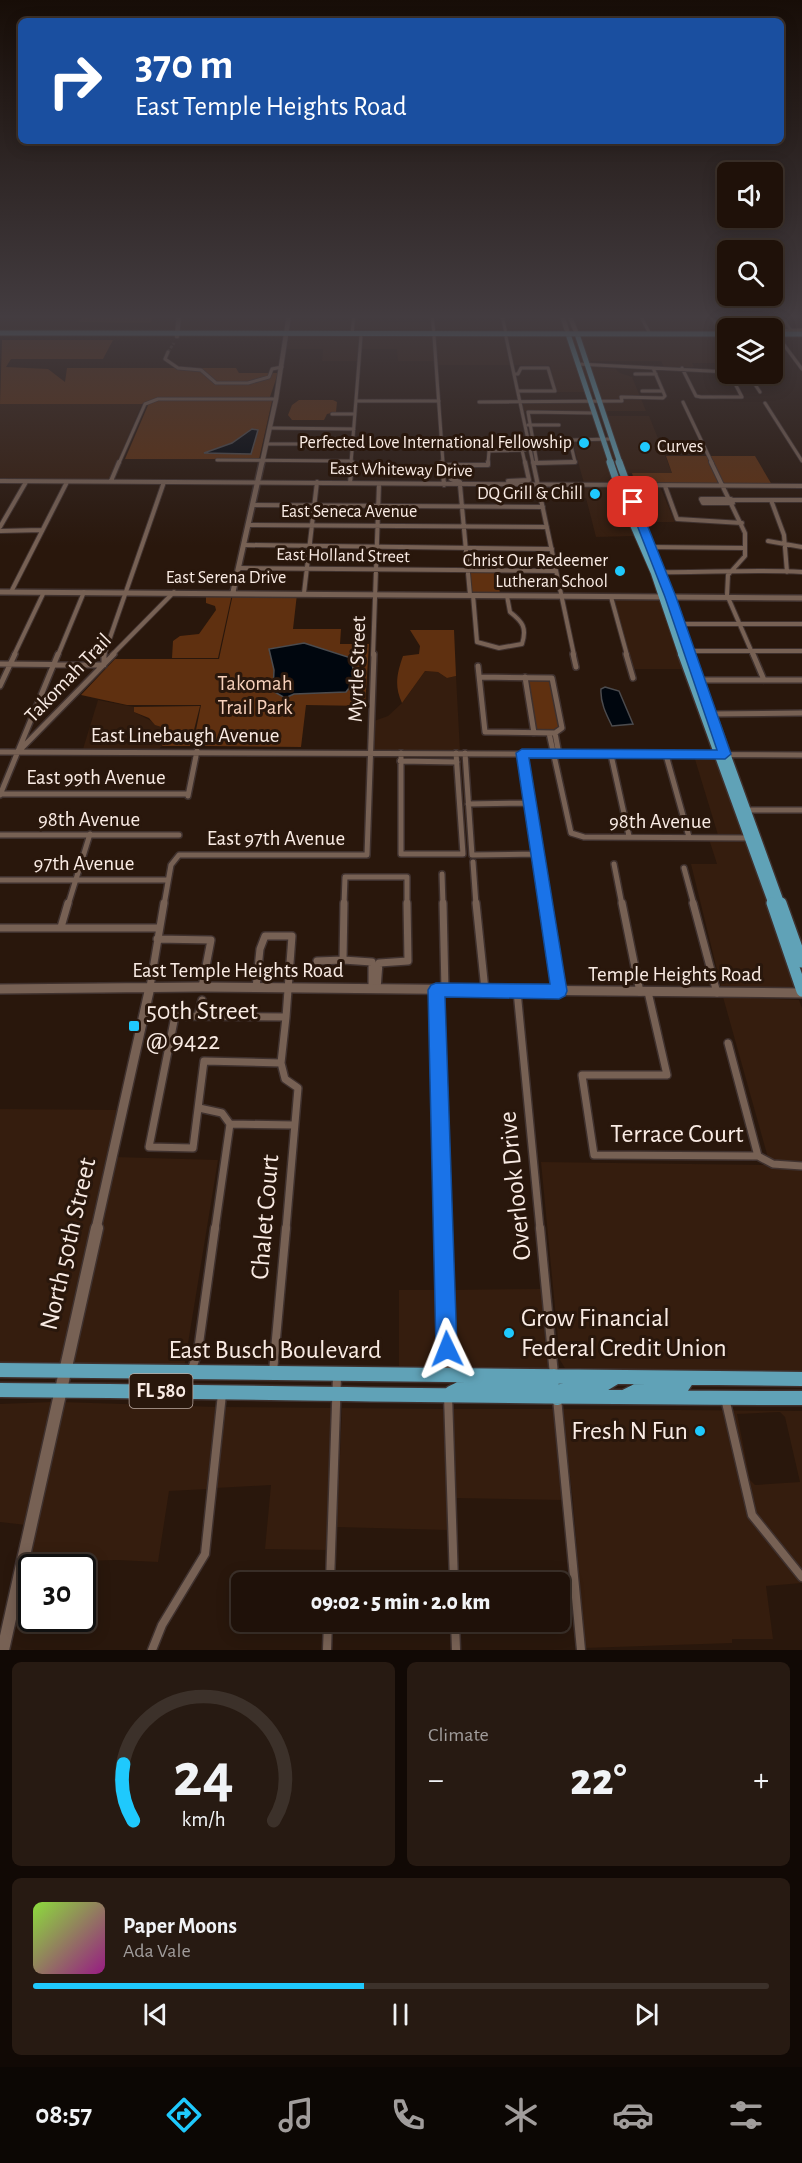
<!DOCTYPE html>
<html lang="en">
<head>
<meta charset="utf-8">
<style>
	body { margin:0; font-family:"Alegreya Sans",sans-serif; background:#271a12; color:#f1f3f6; height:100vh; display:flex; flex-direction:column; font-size:22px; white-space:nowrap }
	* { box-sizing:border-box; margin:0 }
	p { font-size:20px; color:#a19d9c }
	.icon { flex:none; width:33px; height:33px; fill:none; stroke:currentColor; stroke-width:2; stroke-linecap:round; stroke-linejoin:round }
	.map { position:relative; height:1650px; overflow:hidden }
	.sheet { display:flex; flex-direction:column; gap:12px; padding:12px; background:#110905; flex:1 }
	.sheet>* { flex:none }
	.top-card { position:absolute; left:18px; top:18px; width:766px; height:126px; border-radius:9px; box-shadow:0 3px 15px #0003,0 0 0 2px #3c312a; background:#1a4fa0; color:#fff; overflow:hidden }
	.controls { position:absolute; left:717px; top:162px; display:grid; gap:12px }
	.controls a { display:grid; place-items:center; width:66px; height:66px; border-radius:9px; background:#1f1109; box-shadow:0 3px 15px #0003,0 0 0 2px #3c312a; font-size:30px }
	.speed { position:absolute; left:18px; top:1554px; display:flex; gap:12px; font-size:30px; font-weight:700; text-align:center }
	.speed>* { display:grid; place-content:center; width:78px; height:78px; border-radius:50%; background:#1f1109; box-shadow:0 3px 15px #0003,0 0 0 2px #3c312a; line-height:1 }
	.speed .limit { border:3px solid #111; border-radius:9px; background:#fff; color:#111 }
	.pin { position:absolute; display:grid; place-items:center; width:51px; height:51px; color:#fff; margin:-26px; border-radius:12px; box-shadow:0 3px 9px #0006 }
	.me { position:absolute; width:66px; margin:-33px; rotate:358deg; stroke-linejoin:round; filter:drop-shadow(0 0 4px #0008) }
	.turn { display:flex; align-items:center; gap:21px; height:126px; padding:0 18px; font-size:27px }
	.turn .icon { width:78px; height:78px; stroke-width:2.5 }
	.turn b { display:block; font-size:42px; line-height:51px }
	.big { font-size:45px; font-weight:800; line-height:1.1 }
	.sheet .widget { flex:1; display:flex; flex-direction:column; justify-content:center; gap:9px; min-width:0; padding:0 21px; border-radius:9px; background:#271a12 }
	.sheet .dial { align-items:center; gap:0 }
	.dial svg { height:156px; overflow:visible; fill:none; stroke:#3c312a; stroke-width:7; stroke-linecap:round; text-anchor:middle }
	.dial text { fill:#f1f3f6; stroke:none }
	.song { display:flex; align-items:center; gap:18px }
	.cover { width:72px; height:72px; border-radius:9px; background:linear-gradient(135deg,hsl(90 70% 55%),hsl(310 70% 35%)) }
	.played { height:6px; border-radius:3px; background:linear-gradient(90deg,#1fc9fd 45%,#3c312a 45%) }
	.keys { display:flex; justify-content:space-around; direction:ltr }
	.heat { display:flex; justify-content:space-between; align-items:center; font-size:33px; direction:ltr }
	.sheet .tiles { flex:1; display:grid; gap:12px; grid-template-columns:1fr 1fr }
	.widget:last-child { grid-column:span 2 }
	.trip { position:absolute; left:231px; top:1572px; width:339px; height:60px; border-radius:9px; background:#1f1109; box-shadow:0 3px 15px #0003,0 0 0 2px #3c312a; font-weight:800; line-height:60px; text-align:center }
	.tab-bar { display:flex; height:96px; justify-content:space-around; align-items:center; background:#0c0704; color:#a19d9c }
	.tab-bar .icon { width:42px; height:42px }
	.tab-bar .selected { color:#1fc9fd }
	.tab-bar b { font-size:27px; color:#f1f3f6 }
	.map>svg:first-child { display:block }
	.built { fill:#351d0e; fill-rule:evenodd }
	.green { fill:#5f3010 }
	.water { fill:#00060e; stroke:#4b4b4e; stroke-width:1.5 }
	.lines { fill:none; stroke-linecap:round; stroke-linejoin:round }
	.street-tunnel { stroke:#48372c; stroke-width:3; stroke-dasharray:3 1.5; stroke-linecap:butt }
	.street-far4-casing { stroke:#3f312e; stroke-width:4.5 }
	.street-far3-casing { stroke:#3f312e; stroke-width:6 }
	.street-far2-casing { stroke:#3f312e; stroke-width:8 }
	.street-far1-casing { stroke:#3f312e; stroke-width:10 }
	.street-casing { stroke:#3f312e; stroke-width:11 }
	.secondary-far3-casing { stroke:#3f312e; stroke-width:6 }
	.secondary-far2-casing { stroke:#3f312e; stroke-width:8 }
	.secondary-far1-casing { stroke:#3f312e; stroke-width:12 }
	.secondary-casing { stroke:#3f312e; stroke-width:15 }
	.primary-far4-casing { stroke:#3f312e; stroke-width:7 }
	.primary-far3-casing { stroke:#3f312e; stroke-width:9 }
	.primary-far2-casing { stroke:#3f312e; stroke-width:11 }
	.primary-far1-casing { stroke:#3f312e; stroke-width:14 }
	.primary-casing { stroke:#3f312e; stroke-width:17 }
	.street-far4 { stroke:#776154; stroke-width:3 }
	.street-far3 { stroke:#776154; stroke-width:4 }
	.street-far2 { stroke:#776154; stroke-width:5 }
	.street-far1 { stroke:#776154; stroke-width:7 }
	.street { stroke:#776154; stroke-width:8 }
	.secondary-far3 { stroke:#776154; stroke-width:4.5 }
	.secondary-far2 { stroke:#776154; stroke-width:5 }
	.secondary-far1 { stroke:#776154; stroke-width:9 }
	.secondary { stroke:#776154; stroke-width:12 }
	.primary-far4 { stroke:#60a2b7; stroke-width:5 }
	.primary-far3 { stroke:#60a2b7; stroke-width:7 }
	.primary-far2 { stroke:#60a2b7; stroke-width:8 }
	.primary-far1 { stroke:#60a2b7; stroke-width:11 }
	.primary { stroke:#60a2b7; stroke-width:14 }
	.route { fill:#1a73e8; stroke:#114b97; stroke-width:1.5 }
	.poi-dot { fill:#1fc9fd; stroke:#29170c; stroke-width:2 }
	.labels { text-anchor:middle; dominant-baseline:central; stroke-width:6; stroke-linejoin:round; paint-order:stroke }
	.far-poi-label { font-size:18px; fill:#f9ebe4; stroke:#29170c; text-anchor:end }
	.far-street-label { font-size:18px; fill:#f9ebe4; stroke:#29170c }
	.shield { fill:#29170c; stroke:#bbaba3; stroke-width:1.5 }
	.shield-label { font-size:20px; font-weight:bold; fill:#f9ebe4 }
	.street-label { font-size:21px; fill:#f9ebe4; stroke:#29170c }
	.park-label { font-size:21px; fill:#f6d0bb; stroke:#29170c }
	.near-poi-label { font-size:26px; fill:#f9ebe4; stroke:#29170c; text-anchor:start }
	.near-street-label { font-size:26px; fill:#f9ebe4; stroke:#29170c }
</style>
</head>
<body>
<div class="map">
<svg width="802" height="1650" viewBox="0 0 802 1650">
	<rect width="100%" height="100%" fill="#29170c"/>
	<!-- built -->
	<path class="built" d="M0,315H289L285,332L0,333Z
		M535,315L709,317L727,346L728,363H692L694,367H664L661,361H591L592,366L614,367L620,373L632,377L646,411H604L598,392H557L550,365H438V361H398L397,349H360L358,361H322L323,349H285L291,319L414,322L536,319Z
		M521,402H588L591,411H523Z
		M0,404H142L110,480L0,479Z
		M605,416H649L672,473L610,474L615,488L660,487L675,522H644L635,498H620L634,536L596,537L586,498H578L575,487H585L572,440H613Z
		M613,598H662L686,669H632Z
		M425,671L438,672L447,678L456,676L460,751H373L374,721L388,716L402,703Z
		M98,700L134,707V712L165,728L167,734L162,746L159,749H83Z
		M694,756H715L746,836L718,835Z
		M709,839L747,840L798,990H722L691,864H717Z
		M723,997L799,1000L802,1008V1372L566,1370L560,1360L541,1162L770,1165Z
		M0,1109L119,1110L61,1366L0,1365Z
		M115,1157L218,1160L184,1368L69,1366Z
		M542,1289L550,1371L451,1369L449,1290Z
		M399,1290H442L444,1369H399Z
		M53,1402L26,1525L0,1522V1404Z
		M61,1402L217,1407L208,1489L169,1491L158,1562L118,1560L26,1562Z
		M225,1407L335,1408L328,1550L265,1549L271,1485L216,1488Z
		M342,1408L445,1409L448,1530L337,1527Z
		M453,1409H554L563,1500L455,1498Z
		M562,1409L802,1411V1583L766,1586L773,1639H732V1643L585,1648L573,1501ZM780,1412L785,1417L800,1482L755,1485L750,1480L737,1414Z"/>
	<!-- green -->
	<path class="green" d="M84,315H155L150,323L78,322Z
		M2,340H113L103,359H11L6,367L48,369L65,382L67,368H236L239,373H278L270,397H161L142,404H0Z
		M299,400H333L337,402L336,412L327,414L324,420H292L288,415L292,405Z
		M157,401H272L259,459H125L149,403Z
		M666,456H755L772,485L635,484L632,473H672Z
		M470,572H497L500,594L472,593Z
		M232,594L218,658H172L173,641L180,636L199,634L216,610L215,606L206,603V595Z
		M233,594H297L293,629H341L340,644H369L365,706L306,705L301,747L208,746L193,745L201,705H127L81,695L115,659H219Z
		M410,630H454L456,676L447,678L438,672L425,671L402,703C394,686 397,673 403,656L419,654L420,646Z
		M528,679H551L559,728L556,730H536Z
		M200,706L190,746H162L167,734L165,728L155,725L149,718L134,712V707Z"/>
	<!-- water -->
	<path class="water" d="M252,429L258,430L251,454L204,453L232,443Z
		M304,643L351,658L355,680L346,692L294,694L285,698L273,691L274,670L269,649Z
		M605,687L619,691L633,724L612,726C606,714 600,702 601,689Z"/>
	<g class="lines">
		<!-- street-tunnel -->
		<path class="street-tunnel" d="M168,352L174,343"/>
		<!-- street-far4 casing -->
		<g class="street-far4-casing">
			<path id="street-far4" d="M432,315L434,334
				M502,315L506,334
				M640,315L650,334
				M710,315L728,343
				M736,315L746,324L757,328
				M781,315L790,329
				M772,331L802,330
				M352,334L354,315
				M776,334L802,369
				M434,336L443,463
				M506,337L533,463
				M168,352L165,359L178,368L201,370L216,383H248L269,377L272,369L282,367
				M578,364L728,372
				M682,368L696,396L701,397H742L730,374
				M514,374H518L521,368H548L555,391H518
				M635,374H656
				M748,374L760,392
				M642,391H663
				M356,401H439
				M479,402L622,401L621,397L663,398L665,396L653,368
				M683,402L712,463
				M765,403L802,461
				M332,414H355
				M528,425H559
				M270,428L354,429
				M533,441L611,439
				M267,444H353
				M522,450L525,463
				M217,460L351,461
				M119,463L145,404L158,399H276
				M351,463L361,336
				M488,463L489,451L525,450
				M535,463L575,462L570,441
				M537,463L528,412L594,413"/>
		</g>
		<!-- street-far3 casing -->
		<g class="street-far3-casing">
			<path id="street-far3" d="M442,462L444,485
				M533,462L574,655
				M711,462L745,533V556L728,575L727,595L753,655
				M535,463L575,462
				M448,465H488V462
				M450,465L451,479L460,482
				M0,481L802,486
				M111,481L119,462
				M508,481L529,480L525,462
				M350,483L352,462
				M460,485L470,595
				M665,486L677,519L742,523
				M731,499H701L703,503H733
				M732,500H802
				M771,500L784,535L787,572
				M254,505L543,507
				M250,525L547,527
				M0,527L26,482
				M0,531L42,530
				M768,541L802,547
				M245,545L552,549
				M647,547L745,548
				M240,568L556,571
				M654,572C704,573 752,569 802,572
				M11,592L67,482
				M304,593L317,482
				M473,595L477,642L499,648L522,644C527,628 523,622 510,612L507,596
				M611,597L627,655
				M679,624H802
				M682,651H802
				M14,655L44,592
				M58,655L84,592
				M104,655L164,482
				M112,655L174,592
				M373,655L379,484"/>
		</g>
		<!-- street-far2 casing -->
		<g class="street-far2-casing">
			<path id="street-far2" d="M573,654L576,667
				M626,654L633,678
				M753,654L764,680
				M0,664L104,665V654
				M478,666L485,732L555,733
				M480,677L552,678L562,728L555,733
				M525,677L534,733
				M699,680H802
				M0,686L15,654
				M711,714L802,713
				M549,733L571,833L584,837L749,838
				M555,733L558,749L556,754
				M19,751L114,654
				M0,752L802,755
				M401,753V854H463L456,753
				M465,753L472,855L536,854
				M522,753L545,905
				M611,755L629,836
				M666,755L689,837
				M400,761L457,762
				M1,794H188
				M0,795L58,654
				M188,796L197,751
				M468,804L528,803
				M748,810H802
				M0,835H179
				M473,862L476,905
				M614,864L622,905
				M684,868L694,905
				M442,874L443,905
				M0,880H168
				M68,905L90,834
				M164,905L171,865L179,855H367L374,654
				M344,905L345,877H407V905"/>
		</g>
		<!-- street-far1 casing -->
		<g class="street-far1-casing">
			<path id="street-far1" d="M344,903L343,960L372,962V989
				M443,903L445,990
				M476,903L485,990
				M545,903L559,991
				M622,903L640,992
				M693,903L717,993
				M61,927L68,903
				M0,928H159
				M157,939L211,940L202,987
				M317,961L343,960
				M150,987L164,903
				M256,988L260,949L265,936H292L286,1017
				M377,989L379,963L408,961L407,903
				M436,990L443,1229
				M517,991L540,1229
				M648,992L667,1075H582L594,1155L758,1156L773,1164L802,1166
				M175,1016L286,1017L281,1063L204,1061L193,1148L149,1147Z
				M198,1016L202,1000
				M728,1043L758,1156
				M281,1063L285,1079L298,1088L286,1229
				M199,1108L222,1113L230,1124L215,1229
				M230,1124L294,1125"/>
		</g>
		<!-- street casing -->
		<g class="street-casing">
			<path id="street" d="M443,1228L448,1373
				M540,1228L554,1375
				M192,1369L198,1351L215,1228
				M273,1372L286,1228
				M448,1395L454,1582
				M557,1398L581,1650
				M725,1398L752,1515L802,1577
				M330,1582L337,1376
				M455,1622L456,1650
				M152,1650L162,1625L205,1554L222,1394
				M327,1650L328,1622"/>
		</g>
		<!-- secondary-far3 casing -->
		<g class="secondary-far3-casing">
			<path id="secondary-far3" d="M562,315L568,334
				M569,315L577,334
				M177,336L179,315
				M262,463L276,399L289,315"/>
		</g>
		<!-- secondary-far2 casing -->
		<g class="secondary-far2-casing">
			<path id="secondary-far2" d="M0,592L802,598
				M233,592L262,462"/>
		</g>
		<!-- secondary-far1 casing -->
		<g class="secondary-far1-casing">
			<path id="secondary-far1" d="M0,989L202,987L802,993
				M96,1229L150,987"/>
		</g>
		<!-- secondary casing -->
		<g class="secondary-casing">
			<path id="secondary" d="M3,1650L97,1228"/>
		</g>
		<!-- primary-far4 casing -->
		<g class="primary-far4-casing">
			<path id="primary-far4" d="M0,333L728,334
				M568,334L611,463
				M577,334L620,463
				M772,334H802"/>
		</g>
		<!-- primary-far3 casing -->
		<g class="primary-far3-casing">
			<path id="primary-far3" d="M610,462L624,503L654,572L682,655
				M619,462L656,563
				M663,578L691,655"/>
		</g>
		<!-- primary-far2 casing -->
		<g class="primary-far2-casing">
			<path id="primary-far2" d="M682,654L773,905
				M690,654L781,905"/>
		</g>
		<!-- primary-far1 casing -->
		<g class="primary-far1-casing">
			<path id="primary-far1" d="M772,903L802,991
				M781,903L802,962"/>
		</g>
		<!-- primary casing -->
		<g class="primary-casing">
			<path id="primary" d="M0,1370L802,1379
				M0,1390C267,1392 535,1398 802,1398
				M451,1393L463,1387L543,1388L551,1384L554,1376
				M626,1396L638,1390H680L688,1378
				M557,1398L561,1391L598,1388L616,1377"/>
		</g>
		<!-- street-far4 -->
		<use href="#street-far4" class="street-far4"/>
		<!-- street-far3 -->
		<use href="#street-far3" class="street-far3"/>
		<!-- street-far2 -->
		<use href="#street-far2" class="street-far2"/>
		<!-- street-far1 -->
		<use href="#street-far1" class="street-far1"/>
		<!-- street -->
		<use href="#street" class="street"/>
		<!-- secondary-far3 -->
		<use href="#secondary-far3" class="secondary-far3"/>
		<!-- secondary-far2 -->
		<use href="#secondary-far2" class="secondary-far2"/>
		<!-- secondary-far1 -->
		<use href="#secondary-far1" class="secondary-far1"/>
		<!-- secondary -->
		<use href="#secondary" class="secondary"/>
		<!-- primary-far4 -->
		<use href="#primary-far4" class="primary-far4"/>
		<!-- primary-far3 -->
		<use href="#primary-far3" class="primary-far3"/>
		<!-- primary-far2 -->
		<use href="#primary-far2" class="primary-far2"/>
		<!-- primary-far1 -->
		<use href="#primary-far1" class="primary-far1"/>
		<!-- primary -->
		<use href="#primary" class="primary"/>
	</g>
	<!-- sky -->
	<linearGradient id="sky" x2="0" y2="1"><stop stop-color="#170d07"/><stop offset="0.58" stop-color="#433c40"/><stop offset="1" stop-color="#433c40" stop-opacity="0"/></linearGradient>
	<rect width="802" height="546" fill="url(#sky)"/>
	<!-- route -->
	<path class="route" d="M633,499L638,502L676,597L731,754L725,759L529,758L567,991L565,996L559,999L445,997L457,1349L454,1356L447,1359L440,1356L436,1349L428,990L431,985L436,983L550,984L516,753L522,749L717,750L665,597L628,502Z"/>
	<!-- markers -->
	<g class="poi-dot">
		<circle cx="584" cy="443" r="6"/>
		<circle cx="645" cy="447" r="6"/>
		<circle cx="595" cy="494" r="6"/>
		<circle cx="620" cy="571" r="6"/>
		<rect x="128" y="1020" width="12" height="12" rx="3"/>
		<circle cx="509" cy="1333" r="6"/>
		<circle cx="700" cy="1431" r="6"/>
	</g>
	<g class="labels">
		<!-- far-poi labels -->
		<g class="far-poi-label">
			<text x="572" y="443">Perfected Love International Fellowship</text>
			<text x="657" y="447" text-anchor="start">Curves</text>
			<text x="583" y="494">DQ Grill &amp; Chill</text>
			<text x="608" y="561">Christ Our Redeemer<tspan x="608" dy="21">Lutheran School</tspan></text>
		</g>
		<!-- far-street labels -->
		<g class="far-street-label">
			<text transform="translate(401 470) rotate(1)">East Whiteway Drive</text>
			<text x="349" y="512">East Seneca Avenue</text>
			<text transform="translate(343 556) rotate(1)">East Holland Street</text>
			<text x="226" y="578">East Serena Drive</text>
		</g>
		<!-- shield labels -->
		<rect class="shield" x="129.5" y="1374" width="63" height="34" rx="4.5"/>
		<g class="shield-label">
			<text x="161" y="1391">FL 580</text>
		</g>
		<!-- street labels -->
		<g class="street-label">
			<text transform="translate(357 669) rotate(-88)">Myrtle Street</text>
			<text transform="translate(68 678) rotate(-46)">Takomah Trail</text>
			<text x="185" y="735">East Linebaugh Avenue</text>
			<text x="96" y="777">East 99th Avenue</text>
			<text x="89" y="819">98th Avenue</text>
			<text x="660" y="821">98th Avenue</text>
			<text x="276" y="838">East 97th Avenue</text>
			<text x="84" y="863">97th Avenue</text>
			<text x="238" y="970">East Temple Heights Road</text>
			<text x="675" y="974">Temple Heights Road</text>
		</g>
		<!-- park labels -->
		<g class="park-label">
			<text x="255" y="683">Takomah<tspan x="255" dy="24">Trail Park</tspan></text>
		</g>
		<!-- near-poi labels -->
		<g class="near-poi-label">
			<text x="146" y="1011">50th Street<tspan x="146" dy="30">@ 9422</tspan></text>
			<text x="521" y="1318">Grow Financial<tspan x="521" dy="30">Federal Credit Union</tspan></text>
			<text x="688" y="1431" text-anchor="end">Fresh N Fun</text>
		</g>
		<!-- near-street labels -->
		<g class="near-street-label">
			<text x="677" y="1134">Terrace Court</text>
			<text transform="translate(515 1186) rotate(-96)">Overlook Drive</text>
			<text transform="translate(265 1217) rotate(-85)">Chalet Court</text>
			<text transform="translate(68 1244) rotate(-77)">North 50th Street</text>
			<text x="275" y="1350">East Busch Boulevard</text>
		</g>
	</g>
</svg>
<div class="controls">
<a><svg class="icon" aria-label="sound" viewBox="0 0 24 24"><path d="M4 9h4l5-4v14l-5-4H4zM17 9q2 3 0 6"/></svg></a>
<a><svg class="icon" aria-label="search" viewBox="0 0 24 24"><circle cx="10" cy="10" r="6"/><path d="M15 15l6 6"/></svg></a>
<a><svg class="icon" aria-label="layers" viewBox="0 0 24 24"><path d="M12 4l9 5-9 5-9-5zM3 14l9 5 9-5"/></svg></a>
</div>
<div class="speed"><div class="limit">30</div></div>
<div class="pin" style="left:633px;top:502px;background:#d93025"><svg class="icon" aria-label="arrive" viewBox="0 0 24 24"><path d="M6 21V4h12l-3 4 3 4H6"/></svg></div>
<svg class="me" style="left:447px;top:1349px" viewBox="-20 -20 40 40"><path d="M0-17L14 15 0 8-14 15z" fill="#1a73e8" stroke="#fff" stroke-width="4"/></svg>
<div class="trip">09:02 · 5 min · 2.0 km</div>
<div class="top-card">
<div class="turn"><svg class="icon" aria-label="right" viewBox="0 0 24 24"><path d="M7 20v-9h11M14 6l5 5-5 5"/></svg><div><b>370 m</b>East Temple Heights Road</div></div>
</div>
</div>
<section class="sheet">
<div class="tiles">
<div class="widget dial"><svg viewBox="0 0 100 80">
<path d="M14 69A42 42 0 1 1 86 69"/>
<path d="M14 69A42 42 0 0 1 9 40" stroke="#1fc9fd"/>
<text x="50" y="56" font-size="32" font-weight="700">24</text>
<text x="50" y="72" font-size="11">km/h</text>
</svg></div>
<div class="widget"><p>Climate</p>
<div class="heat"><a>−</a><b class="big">22°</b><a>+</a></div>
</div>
<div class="widget">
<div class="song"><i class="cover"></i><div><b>Paper Moons</b><p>Ada Vale</p></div></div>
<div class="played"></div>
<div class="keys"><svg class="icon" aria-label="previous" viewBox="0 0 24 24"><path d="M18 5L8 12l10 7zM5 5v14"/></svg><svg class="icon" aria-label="pause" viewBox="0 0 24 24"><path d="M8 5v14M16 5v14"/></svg><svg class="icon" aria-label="next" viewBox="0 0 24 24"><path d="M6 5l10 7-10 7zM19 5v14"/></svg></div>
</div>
</div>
</section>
<nav class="tab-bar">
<b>08:57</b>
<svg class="icon selected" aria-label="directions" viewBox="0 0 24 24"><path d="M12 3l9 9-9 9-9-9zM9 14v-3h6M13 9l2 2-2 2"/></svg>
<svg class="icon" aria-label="music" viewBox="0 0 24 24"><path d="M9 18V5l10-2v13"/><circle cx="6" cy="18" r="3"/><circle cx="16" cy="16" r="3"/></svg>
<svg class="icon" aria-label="phone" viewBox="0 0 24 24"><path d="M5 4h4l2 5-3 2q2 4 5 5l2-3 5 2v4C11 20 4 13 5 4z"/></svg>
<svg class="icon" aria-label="climate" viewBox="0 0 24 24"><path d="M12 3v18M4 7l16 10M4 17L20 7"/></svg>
<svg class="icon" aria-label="car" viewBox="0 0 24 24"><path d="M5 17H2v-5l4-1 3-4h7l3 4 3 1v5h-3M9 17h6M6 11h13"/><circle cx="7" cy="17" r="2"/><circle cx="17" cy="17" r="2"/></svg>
<svg class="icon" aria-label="filters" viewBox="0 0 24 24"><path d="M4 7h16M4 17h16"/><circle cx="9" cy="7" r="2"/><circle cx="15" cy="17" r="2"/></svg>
</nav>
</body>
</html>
